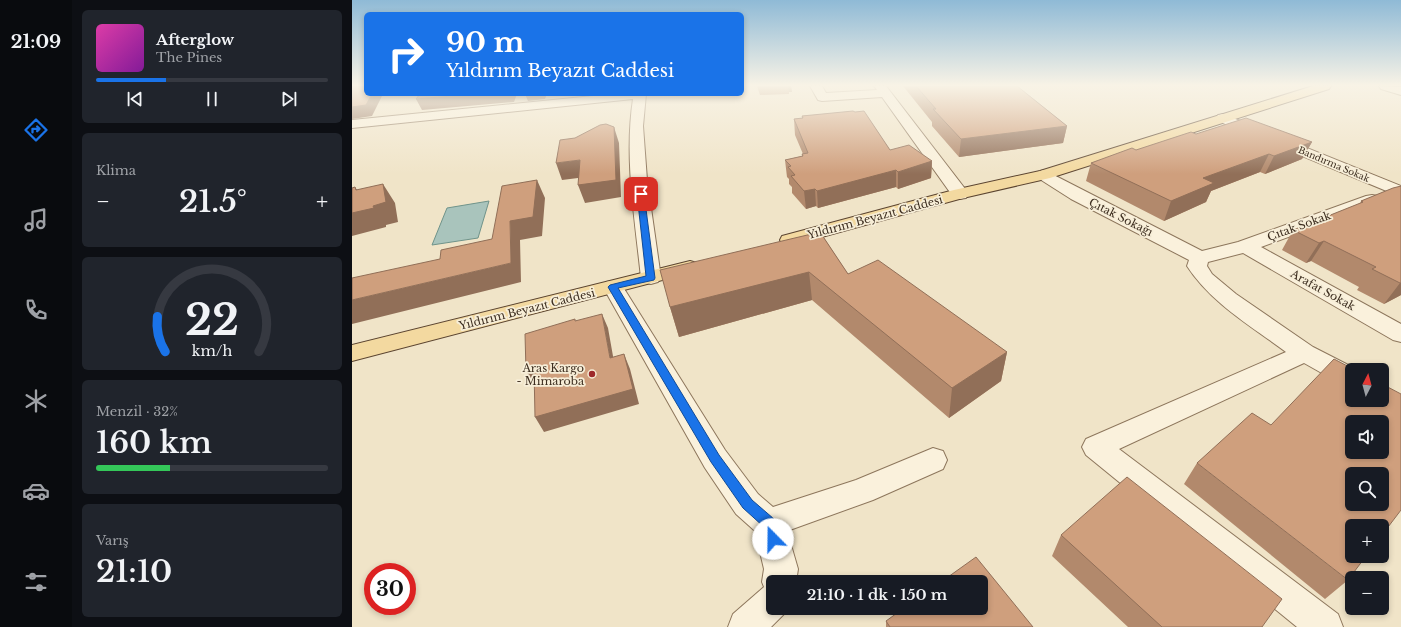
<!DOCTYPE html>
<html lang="tr">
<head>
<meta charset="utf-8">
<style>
	body { margin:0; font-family:"Libre Baskerville",serif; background:#20242c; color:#f1f3f6; height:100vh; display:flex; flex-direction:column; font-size:15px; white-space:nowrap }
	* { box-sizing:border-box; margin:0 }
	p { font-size:13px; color:#9ea1a6 }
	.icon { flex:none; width:22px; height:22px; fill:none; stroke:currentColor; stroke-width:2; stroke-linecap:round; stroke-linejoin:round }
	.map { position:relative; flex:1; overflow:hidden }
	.drawer { display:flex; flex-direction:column; gap:10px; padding:10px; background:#0d0f14; width:280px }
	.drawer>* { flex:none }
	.guide { position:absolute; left:12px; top:12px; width:380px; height:84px; border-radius:6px; box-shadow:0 2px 6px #0003; background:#1a73e8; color:#fff; overflow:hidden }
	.needle { width:26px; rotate:6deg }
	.fabs { position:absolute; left:993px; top:363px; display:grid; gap:8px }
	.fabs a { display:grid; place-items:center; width:44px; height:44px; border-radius:6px; background:#171b24; box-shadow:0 2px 6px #0003; font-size:20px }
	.speed { position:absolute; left:12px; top:563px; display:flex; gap:8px; font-size:20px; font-weight:700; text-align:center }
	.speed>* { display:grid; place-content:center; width:52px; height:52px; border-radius:50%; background:#171b24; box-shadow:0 2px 6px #0003; line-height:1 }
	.speed .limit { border:6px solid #d22; background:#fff; color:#111 }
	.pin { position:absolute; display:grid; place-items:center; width:34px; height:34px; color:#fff; margin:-17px; border-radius:8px; box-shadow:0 2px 6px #0006 }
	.me { position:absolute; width:44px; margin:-22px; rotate:338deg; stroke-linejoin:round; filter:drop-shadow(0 0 3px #0008) }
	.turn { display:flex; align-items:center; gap:14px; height:84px; padding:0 16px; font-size:18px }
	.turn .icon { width:52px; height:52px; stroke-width:2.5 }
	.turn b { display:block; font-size:28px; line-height:34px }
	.big { font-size:30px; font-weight:600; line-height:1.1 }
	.drawer .widget { flex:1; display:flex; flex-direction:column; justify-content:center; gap:6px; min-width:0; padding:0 14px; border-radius:6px; background:#20242c }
	.drawer .dial { align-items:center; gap:0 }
	.dial svg { height:104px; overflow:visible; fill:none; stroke:#363941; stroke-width:7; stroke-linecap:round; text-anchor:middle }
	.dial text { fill:#f1f3f6; stroke:none }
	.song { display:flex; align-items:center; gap:12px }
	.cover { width:48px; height:48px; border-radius:6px; background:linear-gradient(135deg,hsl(320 70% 55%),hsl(290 70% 35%)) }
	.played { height:4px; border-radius:2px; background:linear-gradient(90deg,#1a73e8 30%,#363941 30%) }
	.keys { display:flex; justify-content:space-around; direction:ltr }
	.heat { display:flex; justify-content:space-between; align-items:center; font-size:22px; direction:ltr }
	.charge { height:6px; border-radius:3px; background:linear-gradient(90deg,#34c759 32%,#363941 0) }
	.trip { position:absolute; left:414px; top:575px; width:222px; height:40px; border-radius:6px; background:#171b24; box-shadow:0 2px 6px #0003; font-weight:600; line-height:40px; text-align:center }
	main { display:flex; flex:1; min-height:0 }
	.dock { display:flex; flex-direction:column; width:72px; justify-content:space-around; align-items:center; background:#090b0e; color:#9ea1a6 }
	.dock .icon { width:28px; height:28px }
	.dock .active { color:#1a73e8 }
	.dock b { font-size:18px; color:#f1f3f6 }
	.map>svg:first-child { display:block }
	.water { fill:#a9c4bc; stroke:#6f938a }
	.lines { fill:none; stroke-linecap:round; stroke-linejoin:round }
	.minor-casing { stroke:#8d765c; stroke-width:2 }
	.major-casing { stroke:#5b4430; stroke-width:2 }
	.minor { fill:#faf1dc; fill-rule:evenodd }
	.major { fill:#f3d9a0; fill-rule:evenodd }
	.wall { fill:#b2896c }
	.shaded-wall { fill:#916f58 }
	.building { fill:#cf9f7d; stroke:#916f58; fill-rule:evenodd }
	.route { fill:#1a73e8; stroke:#114b97 }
	.poi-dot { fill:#9e2a2b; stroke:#f7eed8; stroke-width:1.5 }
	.labels { text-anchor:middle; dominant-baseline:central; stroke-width:3.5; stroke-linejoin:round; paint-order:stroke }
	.far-street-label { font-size:9px; fill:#3d2e20; stroke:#f7eed8 }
	.street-label { font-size:11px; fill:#3d2e20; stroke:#f7eed8 }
	.poi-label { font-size:11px; fill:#3d2e20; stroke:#f7eed8; text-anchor:end }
</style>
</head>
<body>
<main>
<nav class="dock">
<b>21:09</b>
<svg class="icon active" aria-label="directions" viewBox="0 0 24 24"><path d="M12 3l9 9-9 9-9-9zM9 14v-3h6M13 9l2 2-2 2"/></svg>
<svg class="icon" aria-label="music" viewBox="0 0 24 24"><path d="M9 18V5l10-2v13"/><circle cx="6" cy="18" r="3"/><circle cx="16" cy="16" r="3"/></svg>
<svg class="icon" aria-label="phone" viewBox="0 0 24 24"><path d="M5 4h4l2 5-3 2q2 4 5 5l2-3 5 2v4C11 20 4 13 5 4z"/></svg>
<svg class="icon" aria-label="climate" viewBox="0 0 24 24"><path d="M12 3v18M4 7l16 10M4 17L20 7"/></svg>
<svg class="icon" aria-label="car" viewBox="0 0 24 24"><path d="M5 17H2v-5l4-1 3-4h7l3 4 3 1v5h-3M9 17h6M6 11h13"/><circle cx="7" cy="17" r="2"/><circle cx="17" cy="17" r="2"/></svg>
<svg class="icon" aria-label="filters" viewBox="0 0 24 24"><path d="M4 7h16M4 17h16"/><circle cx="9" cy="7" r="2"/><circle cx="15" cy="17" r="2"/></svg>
</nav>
<section class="drawer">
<div class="widget">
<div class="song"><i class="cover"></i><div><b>Afterglow</b><p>The Pines</p></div></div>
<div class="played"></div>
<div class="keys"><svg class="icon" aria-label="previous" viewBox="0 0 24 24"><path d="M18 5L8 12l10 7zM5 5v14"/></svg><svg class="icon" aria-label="pause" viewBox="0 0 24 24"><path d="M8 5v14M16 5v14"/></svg><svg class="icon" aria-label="next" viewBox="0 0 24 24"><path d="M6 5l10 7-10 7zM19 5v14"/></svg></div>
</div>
<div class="widget"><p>Klima</p>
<div class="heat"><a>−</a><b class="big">21.5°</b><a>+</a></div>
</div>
<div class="widget dial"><svg viewBox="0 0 100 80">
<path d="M14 69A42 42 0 1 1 86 69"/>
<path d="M14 69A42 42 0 0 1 8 42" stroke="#1a73e8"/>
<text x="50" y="56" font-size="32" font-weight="700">22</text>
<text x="50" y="72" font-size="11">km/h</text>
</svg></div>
<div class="widget"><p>Menzil · 32%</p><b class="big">160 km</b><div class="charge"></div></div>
<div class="widget"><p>Varış</p><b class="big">21:10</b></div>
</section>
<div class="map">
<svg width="1049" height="627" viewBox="0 0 1049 627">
	<rect width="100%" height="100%" fill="#f0e4c8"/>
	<!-- water -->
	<path class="water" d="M137,201L126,238L80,245L95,208Z"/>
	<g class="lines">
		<!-- minor casing -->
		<g class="minor-casing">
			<path id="minor" d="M458,86H470L474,93L525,90L522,86H534L614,190L616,194L614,198L608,199L602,198L530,97L470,101L466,100Z
				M1027,86L1049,87V95L1029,89Z
				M261,94H294L291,126L295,180L309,278L306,282L299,284L292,282L289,278C283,219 272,158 281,99L0,128V120Z
				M871,114L1049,186V197L866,121L864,118L866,115Z
				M692,170L850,251L886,242L1014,196L1020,195L1026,196L1028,200L1026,204L909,247L1049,324V342L1041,340L891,253L856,262L855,266L860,274L884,294L961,347L1006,370H1000V387L991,385L952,363L767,449L986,614L991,627H945L734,455L730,447L734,439L934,352C899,326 859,303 835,266L837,260L719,199L686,178L684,175L686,172Z
				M261,281L268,282L271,287L373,450L406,494L421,507L504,480L581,448L591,451L595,460L591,469L521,500L435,531L446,569L444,582H421V608H435L433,613L419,627H376L381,614L412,587L410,582L412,569L403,531L384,514L353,468L251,287L254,282Z"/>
		</g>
		<!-- major casing -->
		<g class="major-casing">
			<path id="major" d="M961,86H979L977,89L698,178L611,198L437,246L430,244L428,240L430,236L602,190L688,171Z
				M338,261L345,263L348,267L345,271L0,361V345Z"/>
		</g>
		<!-- minor -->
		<use href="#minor" class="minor"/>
		<!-- major -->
		<use href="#major" class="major"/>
	</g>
	<!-- wall -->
	<path class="wall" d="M405,86H439L440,92H437V94L408,95Z
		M551,86H665L715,126L711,143L607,157L580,126V122Z
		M503,112L538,150L580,161L579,178L546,189L544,187L466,208L464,206L454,209L440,193V187L437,184V179L435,177L433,160L450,156V154H451L443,135L442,119L450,118V116Z
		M844,134L960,142L950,159L913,174L908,172L859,191L854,202L812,221L734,181L739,163L784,150Z
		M1049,186V295L1032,304L1005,290L1007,287L959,261L954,263L930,250L941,230L1008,204L1009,201Z
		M468,232L496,274L655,352L649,381L597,418L460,300L327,337L318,307Z
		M845,463L996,580L973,599L832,484Z
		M709,535L910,627H776L700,556Z
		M534,621L681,627H534Z"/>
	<!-- shaded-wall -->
	<path class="shaded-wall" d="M436,86H439L440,92H437Z
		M20,94H34L33,96H30L20,116L0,119V107Z
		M124,94H165L162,102L70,110L64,99Z
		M173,94H195L193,99L176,101Z
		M715,126L711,143L607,157L609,139Z
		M262,127L267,143L269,197L233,203L226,185Z
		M960,142L950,159L913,174L922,156Z
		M917,154L908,172L859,191L854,202L812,221L819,201L851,178Z
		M228,160L234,177L210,180L204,163Z
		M580,161L579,178L546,189V172Z
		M544,170V187L466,208L465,191Z
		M185,180L193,198L190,236L168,240L169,282L0,324V300L159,263L158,221Z
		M31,184L43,203L46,222L34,225V227L0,236V213L3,187L16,206H21Z
		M463,189L464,206L454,209L452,191Z
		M972,241L959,261L954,263L967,243Z
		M457,272L460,300L327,337L318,307Z
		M1048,283H1049V295L1032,304Z
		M250,314L256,328L264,373L258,358Z
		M655,352L649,381L597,418L600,388Z
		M272,354L278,369L287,404L192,432L183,417Z
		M182,369L183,386L174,371Z"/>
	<!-- building -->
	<path class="building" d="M0,86H14V94H20L14,105L0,107Z
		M564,86H665L715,126L609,139L581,109H584Z
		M68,94H124L64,99Z
		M501,111L503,112L512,111L538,150L557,145L580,161L546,172L544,170L465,191L463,189L452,191L439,176L443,175L436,167L439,166L433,160L451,156L450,154L456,153L442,119L451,118L450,116Z
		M894,118L960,142L922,156L917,154L851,178L862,183L819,201L739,163L780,148L784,150L839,132L844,134Z
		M254,124L262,127L264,180L226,185L228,160L204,163L208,140L223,138L248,125Z
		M185,180L181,217L158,221L159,263L0,300V278L88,259L89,250L140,239L150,186Z
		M31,184L34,202L21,206L22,208L0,213V188L3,187L4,190Z
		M1049,186V283H1048L1020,269L1024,267L972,241L967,243L941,230L1011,202L1009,201L1041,188Z
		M468,232L496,274L526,260L655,352L600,388L457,272L318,307L308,270Z
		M250,314L258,358L272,354L281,389L183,417L182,369L174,371L173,334L223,319V321Z
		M982,359L1003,370H1000V400H1030V384L1049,394V510L1030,535V526H1000V556H1014L996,580L845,463L900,413L919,425ZM1000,422H1030V452H1000ZM1000,474H1030V504H1000Z
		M775,477L930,599L910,627H810L709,535Z
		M624,557L681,627H538L534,621L552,608H629V582H589Z"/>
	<!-- sky -->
	<linearGradient id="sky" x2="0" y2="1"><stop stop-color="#8fbad6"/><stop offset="0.49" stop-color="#f8f3e6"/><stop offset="1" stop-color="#f8f3e6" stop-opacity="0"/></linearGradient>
	<rect width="1049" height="174" fill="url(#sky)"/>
	<!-- route -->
	<path class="route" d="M289,192L292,194L303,278L302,280L266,288L367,455L400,500L422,519L428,539L426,543L421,545L417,543L412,527L391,508L359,462L256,287L258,285L294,276L285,194Z"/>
	<!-- markers -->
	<circle class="poi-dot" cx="240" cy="374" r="4"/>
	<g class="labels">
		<!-- far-street labels -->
		<g class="far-street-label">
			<text transform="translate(982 164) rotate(23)">Bandırma Sokak</text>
		</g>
		<!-- street labels -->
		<g class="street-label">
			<text transform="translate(523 217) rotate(-15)">Yıldırım Beyazıt Caddesi</text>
			<text transform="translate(769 217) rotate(27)">Çıtak Sokağı</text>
			<text transform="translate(947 226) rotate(-20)">Çıtak Sokak</text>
			<text transform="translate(971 290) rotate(29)">Arafat Sokak</text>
			<text transform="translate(175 309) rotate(-14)">Yıldırım Beyazıt Caddesi</text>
		</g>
		<!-- poi labels -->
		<g class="poi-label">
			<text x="232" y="368">Aras Kargo<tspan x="232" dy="13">- Mimaroba</tspan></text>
		</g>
	</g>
</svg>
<div class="fabs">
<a><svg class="needle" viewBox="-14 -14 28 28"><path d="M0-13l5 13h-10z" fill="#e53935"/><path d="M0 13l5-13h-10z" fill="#9ea1a6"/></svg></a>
<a><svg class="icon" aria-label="sound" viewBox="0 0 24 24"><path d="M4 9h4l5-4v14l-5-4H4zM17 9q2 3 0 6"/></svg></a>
<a><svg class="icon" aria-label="search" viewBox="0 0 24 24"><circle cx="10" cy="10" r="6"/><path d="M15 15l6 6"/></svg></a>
<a>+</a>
<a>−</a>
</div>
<div class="speed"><div class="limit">30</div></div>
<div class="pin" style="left:289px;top:194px;background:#d93025"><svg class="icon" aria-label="arrive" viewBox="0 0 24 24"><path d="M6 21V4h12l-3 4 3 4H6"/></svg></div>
<svg class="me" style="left:421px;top:539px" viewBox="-20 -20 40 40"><circle r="19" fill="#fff"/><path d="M0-13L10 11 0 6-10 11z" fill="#1a73e8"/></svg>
<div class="trip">21:10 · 1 dk · 150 m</div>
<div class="guide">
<div class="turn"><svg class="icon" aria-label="right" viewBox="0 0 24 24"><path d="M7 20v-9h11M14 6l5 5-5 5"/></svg><div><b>90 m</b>Yıldırım Beyazıt Caddesi</div></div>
</div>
</div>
</main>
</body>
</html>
